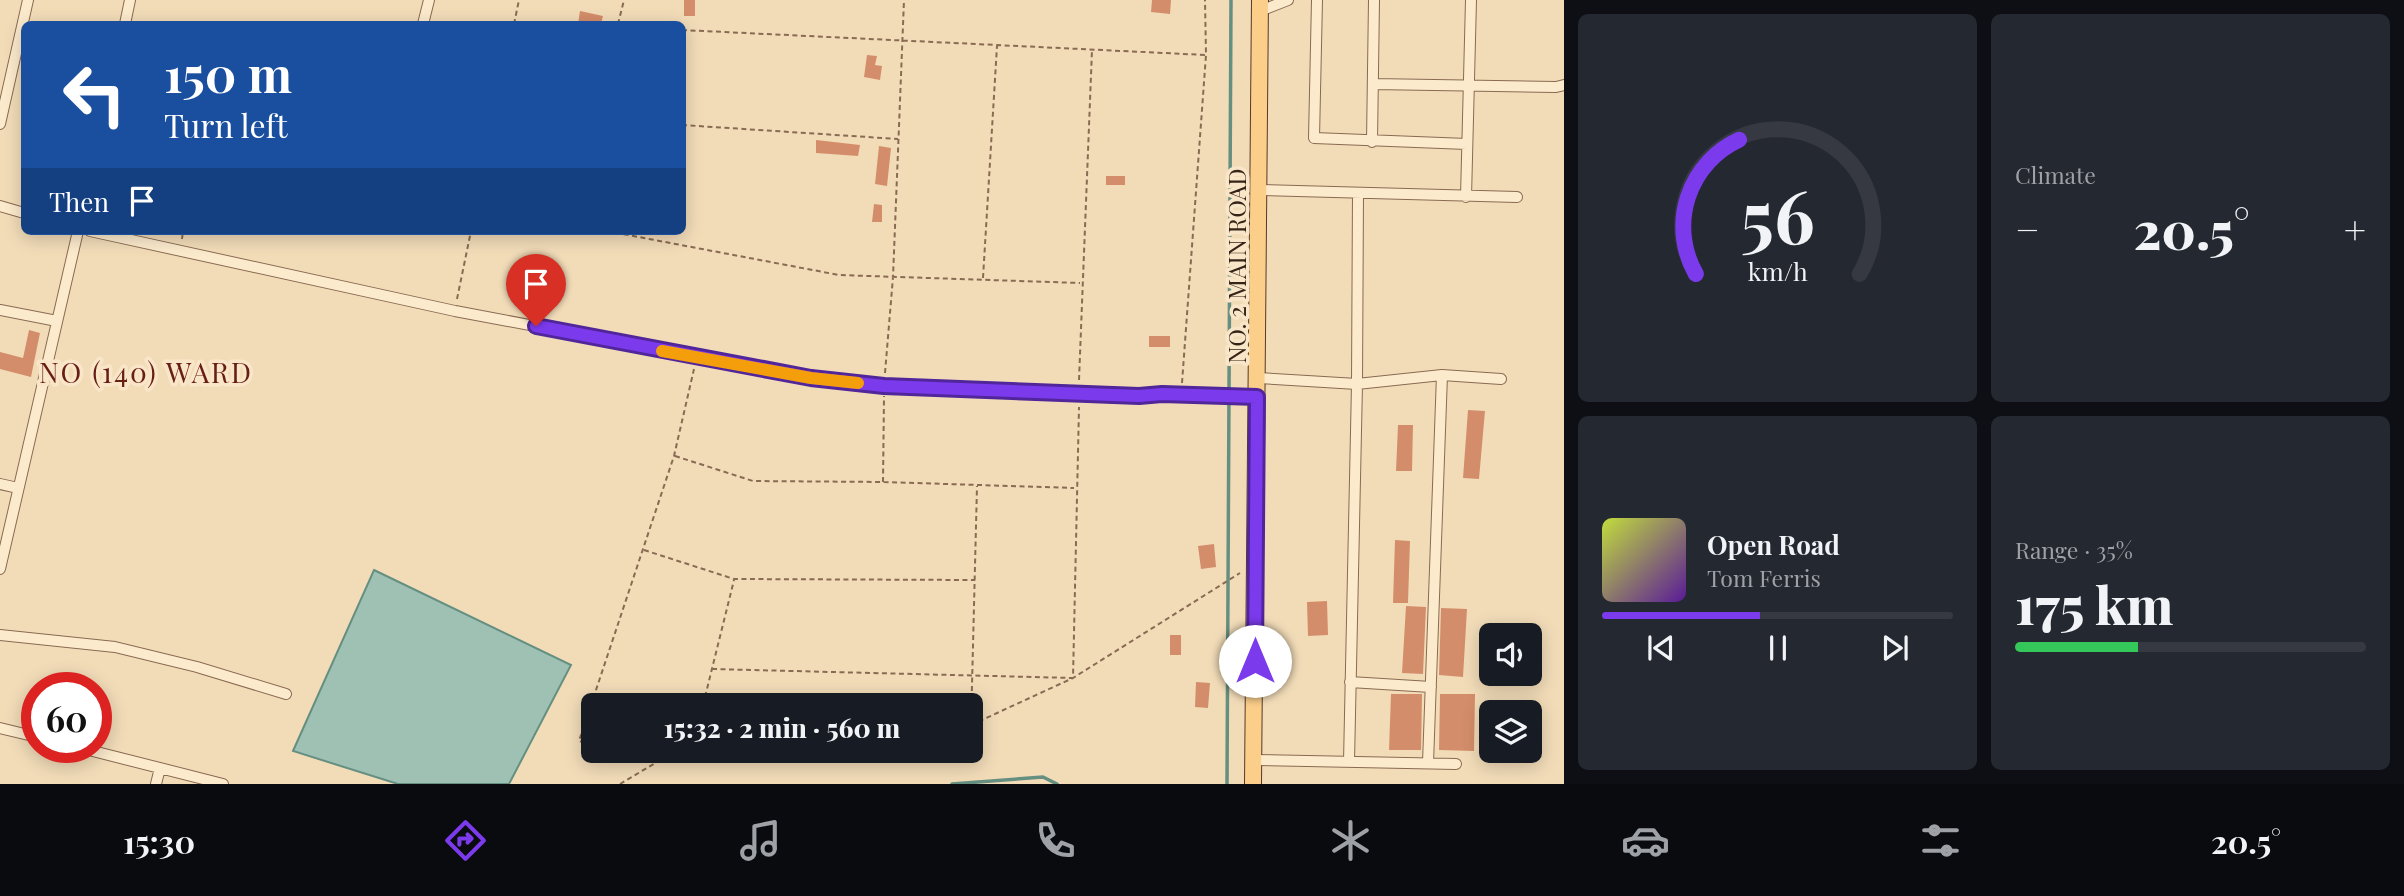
<!DOCTYPE html>
<html lang="en">
<head>
<meta charset="utf-8">
<style>
	body { margin:0; font-family:"Playfair Display",serif; background:#242831; color:#f1f3f6; height:100vh; display:flex; flex-direction:column; font-size:26px; white-space:nowrap }
	* { box-sizing:border-box; margin:0 }
	p { font-size:23px; color:#9ea1a6 }
	.icon { flex:none; width:38px; height:38px; fill:none; stroke:currentColor; stroke-width:2; stroke-linecap:round; stroke-linejoin:round }
	.map { position:relative; flex:1; overflow:hidden }
	.side { display:flex; flex-direction:column; gap:14px; padding:14px; background:#0d0f14; width:840px }
	.side>* { flex:none }
	.hud { position:absolute; left:21px; top:21px; width:665px; height:214px; border-radius:10px; box-shadow:0 4px 18px #0003; background:#1a4fa0; color:#fff; overflow:hidden }
	.controls { position:absolute; left:1479px; top:623px; display:grid; gap:14px }
	.controls a { display:grid; place-items:center; width:63px; height:63px; border-radius:10px; background:#171b24; box-shadow:0 4px 18px #0003; font-size:35px }
	.speed { position:absolute; left:21px; top:672px; display:flex; gap:14px; font-size:35px; font-weight:700; text-align:center }
	.speed>* { display:grid; place-content:center; width:91px; height:91px; border-radius:50%; background:#171b24; box-shadow:0 4px 18px #0003; line-height:1 }
	.speed .limit { border:10px solid #d22; background:#fff; color:#111 }
	.pin { position:absolute; display:grid; place-items:center; width:60px; height:60px; color:#fff; margin:-72px -30px; border-radius:50% 50% 50% 0; rotate:-45deg; box-shadow:0 0 7px #0007 }
	.pin .icon { rotate:45deg }
	.me { position:absolute; width:77px; margin:-38px; rotate:0deg; stroke-linejoin:round; filter:drop-shadow(0 0 5px #0008) }
	.turn { display:flex; align-items:center; gap:24px; height:147px; padding:0 28px; font-size:32px }
	.turn .icon { width:91px; height:91px; stroke-width:2.5 }
	.turn b { display:block; font-size:49px; line-height:60px }
	.then { display:flex; align-items:center; height:66px; padding:0 28px; background:#0003; gap:14px; font-size:26px }
	.big { font-size:52px; font-weight:800; line-height:1.1 }
	.side .widget { flex:1; display:flex; flex-direction:column; justify-content:center; gap:10px; min-width:0; padding:0 24px; border-radius:10px; background:#242831 }
	.side .dial { align-items:center; gap:0 }
	.dial svg { height:182px; overflow:visible; fill:none; stroke:#363941; stroke-width:7; stroke-linecap:round; text-anchor:middle }
	.dial text { fill:#f1f3f6; stroke:none }
	.song { display:flex; align-items:center; gap:21px }
	.cover { width:84px; height:84px; border-radius:10px; background:linear-gradient(135deg,hsl(70 70% 55%),hsl(270 70% 35%)) }
	.played { height:7px; border-radius:4px; background:linear-gradient(90deg,#7c3aed 45%,#363941 45%) }
	.keys { display:flex; justify-content:space-around; direction:ltr }
	.heat { display:flex; justify-content:space-between; align-items:center; font-size:38px; direction:ltr }
	.charge { height:10px; border-radius:5px; background:linear-gradient(90deg,#34c759 35%,#363941 0) }
	.side .tiles { flex:1; display:grid; gap:14px; grid-template-columns:repeat(2,1fr) }
	.trip { position:absolute; left:581px; top:693px; width:402px; height:70px; border-radius:10px; background:#171b24; box-shadow:0 4px 18px #0003; font-weight:800; line-height:70px; text-align:center }
	.dock { display:flex; height:112px; justify-content:space-around; align-items:center; background:#090b0e; color:#9ea1a6 }
	.dock .icon { width:49px; height:49px }
	.dock .active { color:#7c3aed }
	.dock b { font-size:32px; color:#f1f3f6 }
	main { display:flex; flex:1; min-height:0 }
	.map>svg:first-child { display:block }
	.water { fill:#9ec1b4; stroke:#658f81; stroke-width:2 }
	.lines { fill:none; stroke-linecap:round; stroke-linejoin:round }
	.stream { stroke:#658f81; stroke-width:3.5 }
	.building { fill:#d48d6a }
	.minor-casing { stroke:#896a52; stroke-width:12 }
	.primary-casing { stroke:#563927; stroke-width:18 }
	.path { stroke:#896a52; stroke-width:2; stroke-dasharray:5 3.5; stroke-linecap:butt }
	.minor { stroke:#fceacc; stroke-width:10 }
	.primary { stroke:#fbce8a; stroke-width:16 }
	.route-casing { stroke:#51269a; stroke-width:18 }
	.route { stroke:#7c3aed; stroke-width:12 }
	.slow { stroke:#f59e0b; stroke-width:12 }
	.labels { text-anchor:middle; dominant-baseline:central; stroke-width:7; stroke-linejoin:round; paint-order:stroke }
	.street-label { font-size:24px; fill:#362419; stroke:#f9e6c8 }
	.quarter-label { font-size:28px; letter-spacing:2px; fill:#671e14; stroke:#f9e6c8 }
</style>
</head>
<body>
<main>
<div class="map">
<svg width="1564" height="784" viewBox="0 0 1564 784">
	<rect width="100%" height="100%" fill="#f2dcb8"/>
	<!-- water -->
	<path class="water" d="M374,570L571,665L509,784H398L293,751Z"/>
	<g class="lines">
		<!-- stream -->
		<path class="stream" d="M952,784L1043,777L1057,784
			M1227,784L1231,0"/>
	</g>
	<!-- building -->
	<path class="building" d="M684,0H695V16H684Z
		M1152,0H1171L1170,14L1151,12Z
		M580,11L603,16L601,24H578Z
		M867,55L877,56L875,65L882,66L880,80L864,77Z
		M816,140L860,145L858,156L816,153Z
		M879,146L891,148L887,186L875,184Z
		M1106,176H1125V185H1106Z
		M874,204L882,205V222H872Z
		M29,330L40,333L31,377L0,369V352L23,358Z
		M1149,336H1170V347H1149Z
		M1468,410L1485,411L1479,479L1463,478Z
		M1398,425H1413L1412,471H1396Z
		M1395,540L1410,541L1408,603H1393Z
		M1214,544L1216,567L1201,569L1198,546Z
		M1327,601L1328,635L1308,636L1307,602Z
		M1406,606L1426,607L1423,674L1402,673Z
		M1441,608L1467,609L1463,677L1439,675Z
		M1170,635H1181V655H1170Z
		M1196,682L1210,683L1208,708L1195,707Z
		M1391,694H1422L1421,750H1389Z
		M1440,694H1475L1474,751L1439,750Z"/>
	<g class="lines">
		<!-- minor casing -->
		<g class="minor-casing">
			<path id="minor" d="M1317,0L1314,138L1467,144
				M1260,11L1288,0
				M125,24L130,0
				M423,24L429,0
				M1373,84L1556,87L1564,85
				M0,124L28,0
				M1372,142L1374,0
				M1259,190L1517,197
				M1466,197L1471,0
				M0,206L24,213
				M90,231L455,311L811,378L884,386L1139,396L1162,394L1257,397
				M0,310L57,321
				M1258,378L1357,384L1442,375L1501,379
				M0,484L18,488
				M0,569L78,231
				M0,635L115,647L197,667L286,694
				M1350,682L1431,687
				M0,728L37,737
				M77,747L223,784
				M1254,760L1456,764
				M1349,762L1357,384L1358,193
				M1428,763L1442,375
				M156,784L160,768"/>
		</g>
		<!-- primary casing -->
		<g class="primary-casing">
			<path id="primary" d="M1253,784L1260,0"/>
		</g>
		<!-- path -->
		<path class="path" d="M514,24L519,0
			M618,24L624,0
			M682,30L1206,55
			M682,125L898,139
			M607,231L839,275L1080,283
			M182,239L183,231
			M983,278L997,46
			M457,299L471,231
			M885,373L893,277L904,0
			M1079,380L1092,50
			M1182,383L1206,55L1205,0
			M675,456L753,481L883,482L1074,488
			M883,482L884,396
			M644,550L734,579L975,580
			M712,669L1073,678L1079,407
			M703,705L734,580
			M736,705C762,693 787,699 813,705
			M971,725L1073,678L1240,573
			M971,725L977,486
			M593,745L579,741L674,456L694,369
			M616,751L655,761
			M620,784L657,762L669,751"/>
		<!-- minor -->
		<use href="#minor" class="minor"/>
		<!-- primary -->
		<use href="#primary" class="primary"/>
	</g>
	<g class="lines">
		<!-- route casing -->
		<g class="route-casing">
			<path id="route" d="M536,326L811,378L884,386L1139,396L1162,394L1257,397L1255,661"/>
		</g>
		<!-- route -->
		<use href="#route" class="route"/>
		<!-- slow -->
		<path class="slow" d="M662,351L811,378L858,383"/>
	</g>
	<g class="labels">
		<!-- street labels -->
		<g class="street-label">
			<text transform="translate(1236 266) rotate(-90)">NO. 2 MAIN ROAD</text>
		</g>
		<!-- quarter labels -->
		<g class="quarter-label">
			<text x="146" y="371">NO (140) WARD</text>
		</g>
	</g>
</svg>
<div class="controls">
<a><svg class="icon" aria-label="sound" viewBox="0 0 24 24"><path d="M4 9h4l5-4v14l-5-4H4zM17 9q2 3 0 6"/></svg></a>
<a><svg class="icon" aria-label="layers" viewBox="0 0 24 24"><path d="M12 4l9 5-9 5-9-5zM3 14l9 5 9-5"/></svg></a>
</div>
<div class="speed"><div class="limit">60</div></div>
<div class="pin" style="left:536px;top:326px;background:#d93025"><svg class="icon" aria-label="arrive" viewBox="0 0 24 24"><path d="M6 21V4h12l-3 4 3 4H6"/></svg></div>
<svg class="me" style="left:1255px;top:661px" viewBox="-20 -20 40 40"><circle r="19" fill="#fff"/><path d="M0-13L10 11 0 6-10 11z" fill="#7c3aed"/></svg>
<div class="trip">15:32 · 2 min · 560 m</div>
<div class="hud">
<div class="turn"><svg class="icon" aria-label="left" viewBox="0 0 24 24"><path d="M17 20v-9H6M10 6l-5 5 5 5"/></svg><div><b>150 m</b>Turn left</div></div>
<div class="then">Then<svg class="icon" aria-label="arrive" viewBox="0 0 24 24"><path d="M6 21V4h12l-3 4 3 4H6"/></svg></div>
</div>
</div>
<section class="side">
<div class="tiles">
<div class="widget dial"><svg viewBox="0 0 100 80">
<path d="M14 69A42 42 0 1 1 86 69"/>
<path d="M14 69A42 42 0 0 1 33 10" stroke="#7c3aed"/>
<text x="50" y="56" font-size="32" font-weight="700">56</text>
<text x="50" y="72" font-size="11">km/h</text>
</svg></div>
<div class="widget"><p>Climate</p>
<div class="heat"><a>−</a><b class="big">20.5°</b><a>+</a></div>
</div>
<div class="widget">
<div class="song"><i class="cover"></i><div><b>Open Road</b><p>Tom Ferris</p></div></div>
<div class="played"></div>
<div class="keys"><svg class="icon" aria-label="previous" viewBox="0 0 24 24"><path d="M18 5L8 12l10 7zM5 5v14"/></svg><svg class="icon" aria-label="pause" viewBox="0 0 24 24"><path d="M8 5v14M16 5v14"/></svg><svg class="icon" aria-label="next" viewBox="0 0 24 24"><path d="M6 5l10 7-10 7zM19 5v14"/></svg></div>
</div>
<div class="widget"><p>Range · 35%</p><b class="big">175 km</b><div class="charge"></div></div>
</div>
</section>
</main>
<nav class="dock">
<b>15:30</b>
<svg class="icon active" aria-label="directions" viewBox="0 0 24 24"><path d="M12 3l9 9-9 9-9-9zM9 14v-3h6M13 9l2 2-2 2"/></svg>
<svg class="icon" aria-label="music" viewBox="0 0 24 24"><path d="M9 18V5l10-2v13"/><circle cx="6" cy="18" r="3"/><circle cx="16" cy="16" r="3"/></svg>
<svg class="icon" aria-label="phone" viewBox="0 0 24 24"><path d="M5 4h4l2 5-3 2q2 4 5 5l2-3 5 2v4C11 20 4 13 5 4z"/></svg>
<svg class="icon" aria-label="climate" viewBox="0 0 24 24"><path d="M12 3v18M4 7l16 10M4 17L20 7"/></svg>
<svg class="icon" aria-label="car" viewBox="0 0 24 24"><path d="M5 17H2v-5l4-1 3-4h7l3 4 3 1v5h-3M9 17h6M6 11h13"/><circle cx="7" cy="17" r="2"/><circle cx="17" cy="17" r="2"/></svg>
<svg class="icon" aria-label="filters" viewBox="0 0 24 24"><path d="M4 7h16M4 17h16"/><circle cx="9" cy="7" r="2"/><circle cx="15" cy="17" r="2"/></svg>
<b>20.5°</b>
</nav>
</body>
</html>
